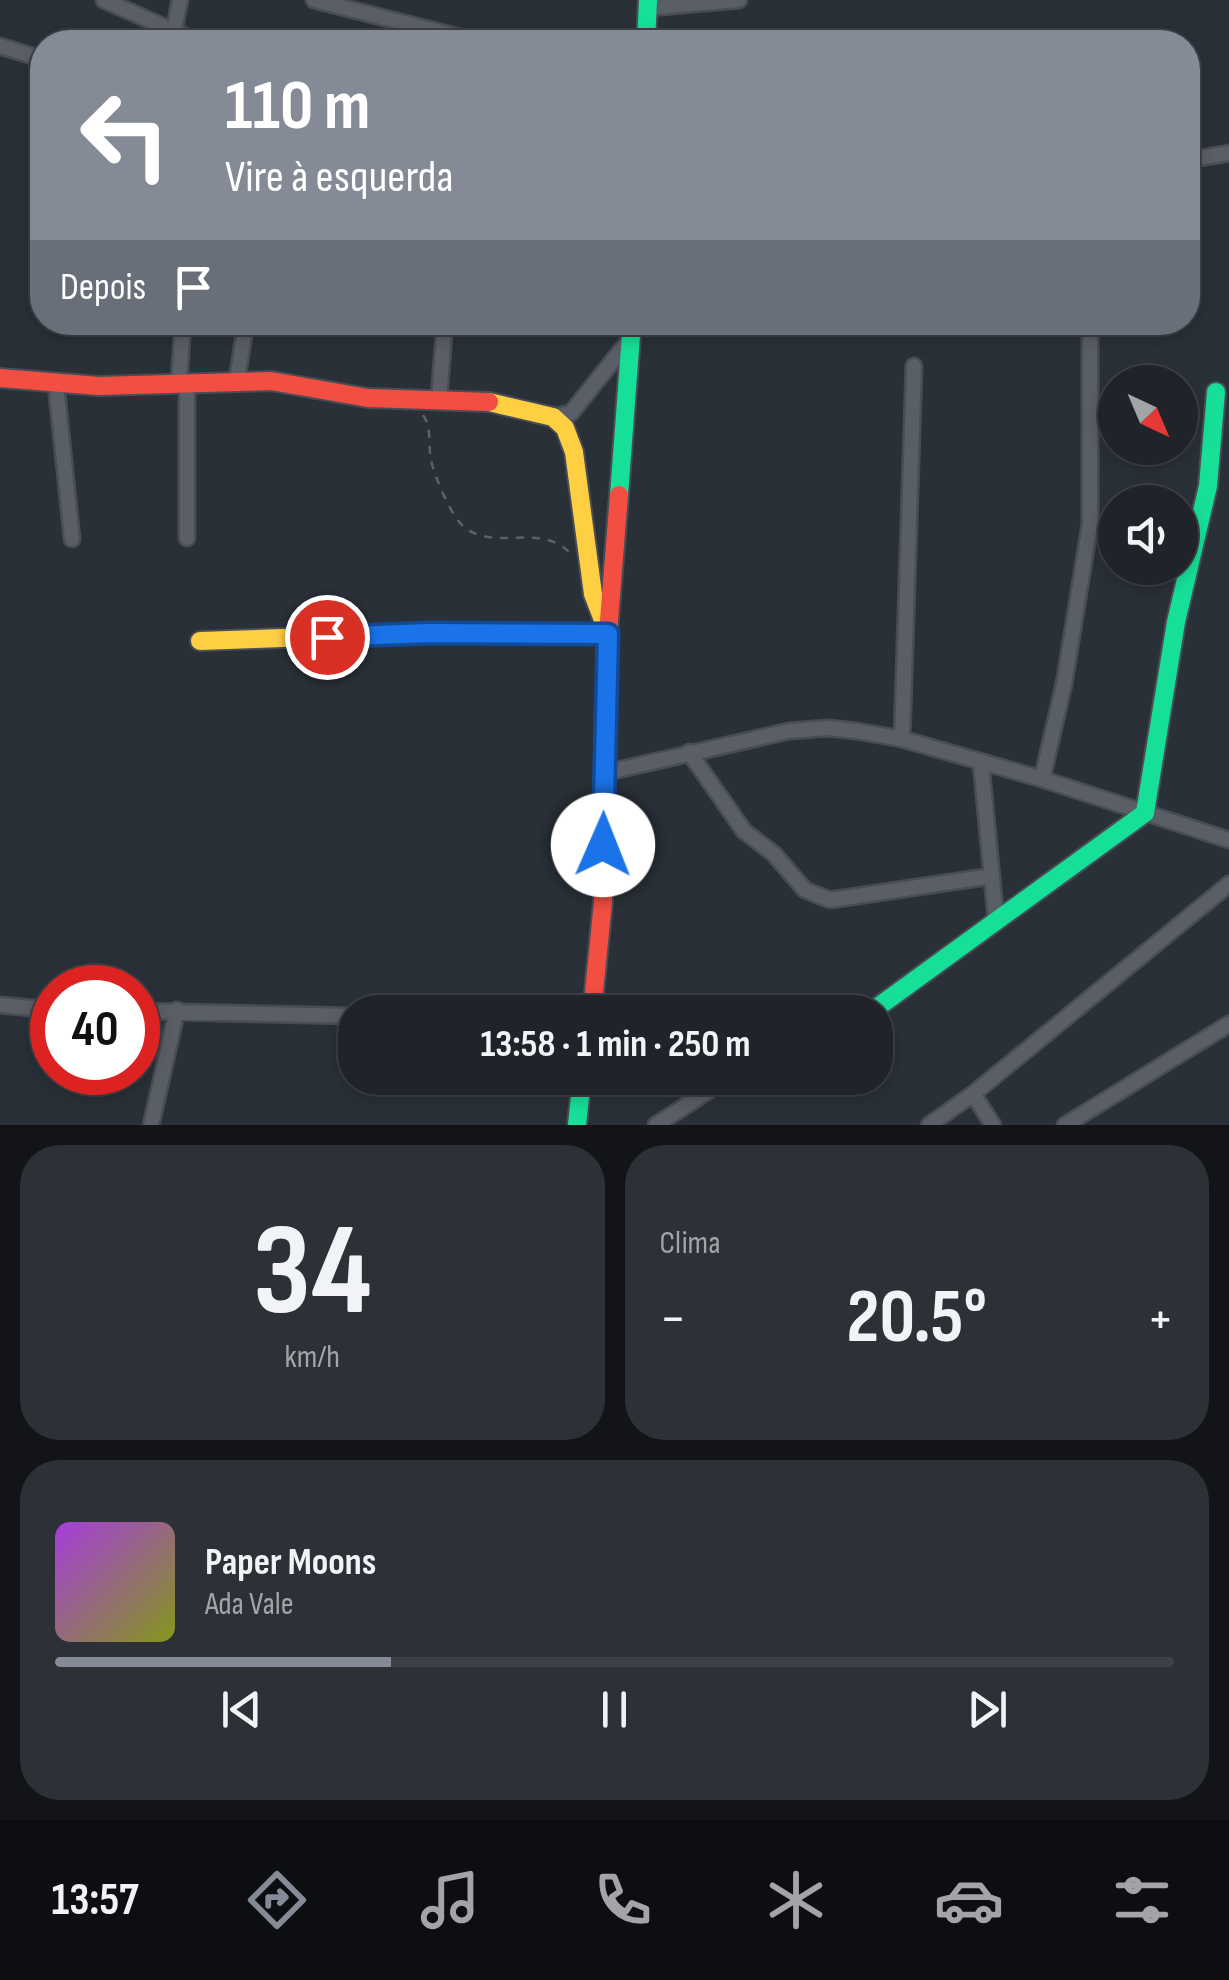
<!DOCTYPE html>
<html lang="pt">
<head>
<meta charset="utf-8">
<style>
	body { margin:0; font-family:"Sofia Sans Condensed",sans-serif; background:#2d3036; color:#f1f3f6; height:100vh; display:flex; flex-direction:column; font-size:38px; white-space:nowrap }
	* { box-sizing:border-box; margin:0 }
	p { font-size:32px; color:#a2a4a8 }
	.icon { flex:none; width:55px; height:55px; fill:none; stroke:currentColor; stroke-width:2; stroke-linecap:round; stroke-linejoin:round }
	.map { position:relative; height:1125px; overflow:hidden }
	.details { display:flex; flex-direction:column; gap:20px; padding:20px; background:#121417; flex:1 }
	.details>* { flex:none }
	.hud { position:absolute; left:30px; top:30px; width:1170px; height:305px; border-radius:40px; box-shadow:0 5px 15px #0003,0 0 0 2px #3d4147; background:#848b96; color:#fff; overflow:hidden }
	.needle { width:65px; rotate:136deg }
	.fabs { position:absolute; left:1098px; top:365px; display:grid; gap:20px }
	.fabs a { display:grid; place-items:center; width:100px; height:100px; border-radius:50%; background:#20242a; box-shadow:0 5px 15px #0003,0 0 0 2px #3d4147; font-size:50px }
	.speed { position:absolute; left:30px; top:965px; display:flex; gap:20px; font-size:50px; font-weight:700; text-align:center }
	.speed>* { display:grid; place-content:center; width:130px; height:130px; border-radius:50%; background:#20242a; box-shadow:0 5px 15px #0003,0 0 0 2px #3d4147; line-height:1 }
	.speed .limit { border:15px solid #d22; background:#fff; color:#111 }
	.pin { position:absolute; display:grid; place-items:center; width:85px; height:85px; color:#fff; margin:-42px; border:5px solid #fff; border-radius:50%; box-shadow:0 2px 10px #0007 }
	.me { position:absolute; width:110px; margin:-55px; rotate:1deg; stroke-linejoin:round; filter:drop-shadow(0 0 8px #0008) }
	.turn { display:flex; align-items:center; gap:35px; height:210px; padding:0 30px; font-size:45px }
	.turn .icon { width:130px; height:130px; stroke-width:2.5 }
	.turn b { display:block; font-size:70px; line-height:85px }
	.then { display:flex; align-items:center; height:95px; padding:0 30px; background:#0003; gap:20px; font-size:38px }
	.big { font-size:75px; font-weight:700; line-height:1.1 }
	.details .tile { flex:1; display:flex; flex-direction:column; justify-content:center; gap:15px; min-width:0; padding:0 35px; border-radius:40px; background:#2d3036 }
	.details .dial { align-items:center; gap:0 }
	.dial b { font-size:130px; line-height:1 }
	.song { display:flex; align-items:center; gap:30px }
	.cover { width:120px; height:120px; border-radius:15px; background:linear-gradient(135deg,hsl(280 70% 55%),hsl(70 70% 35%)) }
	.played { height:10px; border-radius:5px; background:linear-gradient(90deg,#848b96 30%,#3d4147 30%) }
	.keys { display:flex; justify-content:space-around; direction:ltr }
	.heat { display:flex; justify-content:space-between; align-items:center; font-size:55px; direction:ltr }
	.details .tiles { flex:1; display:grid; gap:20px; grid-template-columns:1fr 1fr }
	.tile:last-child { grid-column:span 2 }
	.trip { position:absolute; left:338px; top:995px; width:555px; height:100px; border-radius:40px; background:#20242a; box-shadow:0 5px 15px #0003,0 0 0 2px #3d4147; font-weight:700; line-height:100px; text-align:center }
	.menu { display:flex; height:160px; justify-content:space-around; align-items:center; background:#0d0e11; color:#a2a4a8 }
	.menu .icon { width:70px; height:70px }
	.menu .on { color:#848b96 }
	.menu b { font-size:45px; color:#f1f3f6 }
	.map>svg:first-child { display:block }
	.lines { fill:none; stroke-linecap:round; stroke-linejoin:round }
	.street-casing { stroke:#484c55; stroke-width:19 }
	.fast-casing { stroke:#484c55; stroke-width:22 }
	.slow-casing { stroke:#484c55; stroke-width:22 }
	.jam-casing { stroke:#484c55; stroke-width:22 }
	.path { stroke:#5c6268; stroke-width:2.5; stroke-dasharray:8 8; stroke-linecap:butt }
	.street { stroke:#5a5e66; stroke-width:14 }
	.fast { stroke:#16e098; stroke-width:18 }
	.slow { stroke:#ffcf43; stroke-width:18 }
	.jam { stroke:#f24e42; stroke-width:18 }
	.route-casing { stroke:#114b97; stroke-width:25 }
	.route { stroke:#1a73e8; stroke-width:18 }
</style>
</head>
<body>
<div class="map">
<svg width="1229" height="1125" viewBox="0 0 1229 1125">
	<rect width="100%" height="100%" fill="#2a3038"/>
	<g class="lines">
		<!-- street casing -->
		<g class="street-casing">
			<path id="street" d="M104,0L198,42
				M314,0L479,42
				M648,8L739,0
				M174,30L180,0
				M0,46L42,59
				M1188,160L1229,153
				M237,380L246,322
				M179,382L183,322
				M187,382V538
				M56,384L72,539
				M439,398L445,322
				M553,417L571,413L632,337
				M902,739L914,366
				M689,752L744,831L774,854L805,890L830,900L992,876
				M981,763L996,920
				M604,773L789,731L828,728L857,731L902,739L1042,779L1229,840
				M1042,779L1064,684L1090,524V322
				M0,1005L52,1010
				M138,1011L355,1016
				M449,1012L462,1010L489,1012
				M973,1094L993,1125
				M151,1125L177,1010
				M656,1125L728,1078
				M929,1125L973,1094L1229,884
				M1065,1125L1229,1024"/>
		</g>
		<!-- fast casing -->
		<g class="fast-casing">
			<path id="fast" d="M646,42L648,0
				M619,495L632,322
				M871,1012L1145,813L1176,622L1208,486L1216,392
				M577,1125L582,1078"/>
		</g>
		<!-- slow casing -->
		<g class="slow-casing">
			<path id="slow" d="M200,641L429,633H608L593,594L574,452L565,428L553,417L489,402"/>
		</g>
		<!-- jam casing -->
		<g class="jam-casing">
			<path id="jam" d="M0,378L99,386L271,381L368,398L489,402
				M592,1012L603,902L608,633L619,495"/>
		</g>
		<!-- path -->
		<path class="path" d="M423,415C432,427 428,446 431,460C434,475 450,513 461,524C490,554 540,521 570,553"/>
		<!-- street -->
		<use href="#street" class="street"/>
		<!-- fast -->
		<use href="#fast" class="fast"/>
		<!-- slow -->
		<use href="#slow" class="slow"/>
		<!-- jam -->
		<use href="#jam" class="jam"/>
	</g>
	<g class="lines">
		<!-- route casing -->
		<g class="route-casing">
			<path id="route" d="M327,637L429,633L608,634L603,845"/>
		</g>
		<!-- route -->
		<use href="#route" class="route"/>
	</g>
</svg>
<div class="fabs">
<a><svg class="needle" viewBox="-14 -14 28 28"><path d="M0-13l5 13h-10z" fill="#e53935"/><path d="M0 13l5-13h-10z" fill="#a2a4a8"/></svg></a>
<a><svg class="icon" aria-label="sound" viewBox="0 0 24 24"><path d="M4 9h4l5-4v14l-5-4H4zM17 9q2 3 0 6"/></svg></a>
</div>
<div class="speed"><div class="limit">40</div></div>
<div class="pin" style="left:327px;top:637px;background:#d93025"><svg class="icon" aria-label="arrive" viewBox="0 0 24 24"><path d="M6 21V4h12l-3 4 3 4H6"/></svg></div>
<svg class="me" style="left:603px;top:845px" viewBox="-20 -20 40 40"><circle r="19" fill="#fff"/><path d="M0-13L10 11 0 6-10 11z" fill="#1a73e8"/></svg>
<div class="trip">13:58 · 1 min · 250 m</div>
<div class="hud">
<div class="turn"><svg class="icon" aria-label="left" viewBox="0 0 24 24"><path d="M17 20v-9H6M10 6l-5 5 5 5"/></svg><div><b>110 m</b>Vire à esquerda</div></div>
<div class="then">Depois<svg class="icon" aria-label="arrive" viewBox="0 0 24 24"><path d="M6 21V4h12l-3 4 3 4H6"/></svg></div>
</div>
</div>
<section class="details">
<div class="tiles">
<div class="tile dial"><b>34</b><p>km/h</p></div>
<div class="tile"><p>Clima</p>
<div class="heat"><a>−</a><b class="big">20.5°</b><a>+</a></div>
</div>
<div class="tile">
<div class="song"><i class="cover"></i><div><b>Paper Moons</b><p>Ada Vale</p></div></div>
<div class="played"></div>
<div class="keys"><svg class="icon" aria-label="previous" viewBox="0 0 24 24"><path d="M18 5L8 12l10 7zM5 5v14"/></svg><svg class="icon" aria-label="pause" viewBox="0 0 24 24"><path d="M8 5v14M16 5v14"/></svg><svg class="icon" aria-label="next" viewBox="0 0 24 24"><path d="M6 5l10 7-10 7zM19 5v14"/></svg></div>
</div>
</div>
</section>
<nav class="menu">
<b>13:57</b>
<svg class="icon on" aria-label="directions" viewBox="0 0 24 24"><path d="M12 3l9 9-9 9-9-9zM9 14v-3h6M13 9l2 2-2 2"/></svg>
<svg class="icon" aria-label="music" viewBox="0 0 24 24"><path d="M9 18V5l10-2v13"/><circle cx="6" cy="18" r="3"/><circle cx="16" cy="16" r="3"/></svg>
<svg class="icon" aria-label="phone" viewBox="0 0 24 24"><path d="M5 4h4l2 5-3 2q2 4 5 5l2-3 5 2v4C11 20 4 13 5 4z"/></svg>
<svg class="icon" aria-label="climate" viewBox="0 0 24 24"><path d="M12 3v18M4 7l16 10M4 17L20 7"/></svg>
<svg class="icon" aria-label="car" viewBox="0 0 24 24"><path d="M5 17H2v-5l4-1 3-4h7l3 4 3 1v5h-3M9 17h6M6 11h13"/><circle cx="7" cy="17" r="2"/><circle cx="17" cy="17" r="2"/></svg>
<svg class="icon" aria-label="filters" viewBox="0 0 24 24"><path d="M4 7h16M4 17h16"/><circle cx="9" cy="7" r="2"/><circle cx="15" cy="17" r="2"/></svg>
</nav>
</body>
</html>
